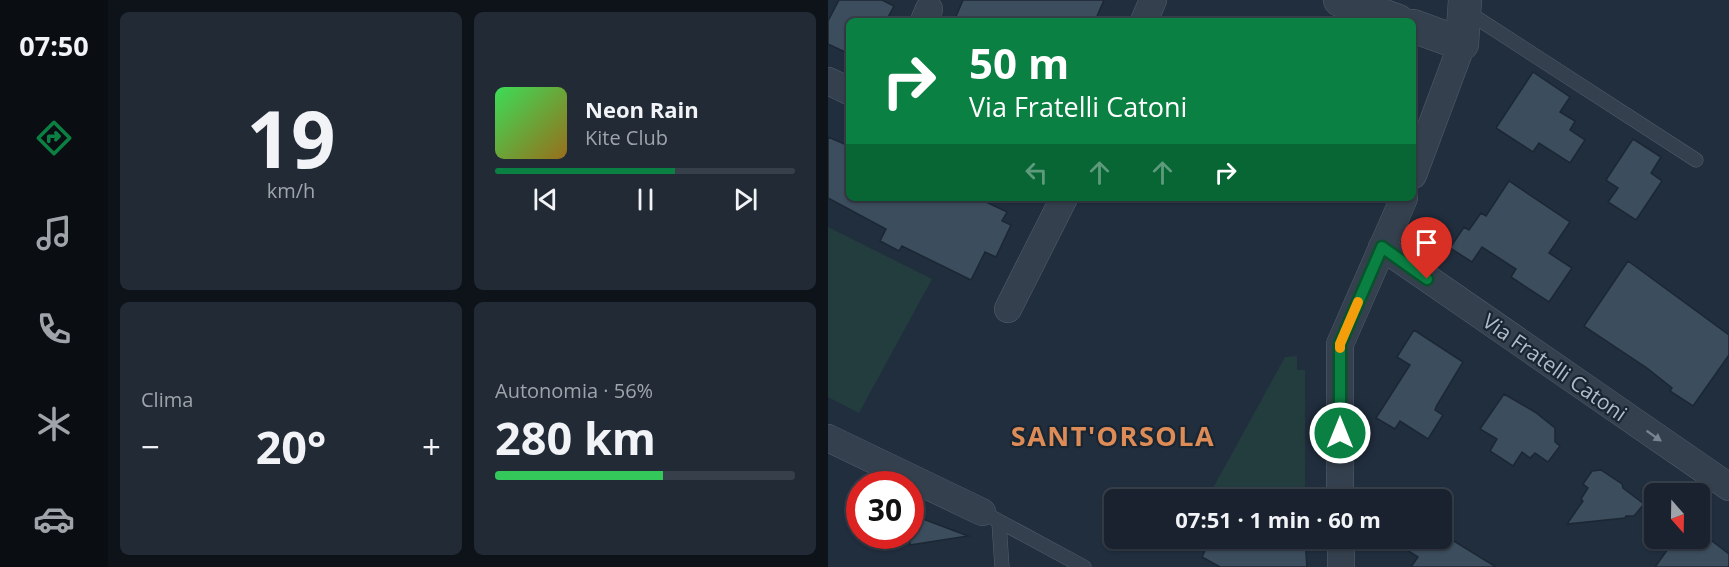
<!DOCTYPE html>
<html lang="it">
<head>
<meta charset="utf-8">
<style>
	body { margin:0; font-family:"Open Sans",sans-serif; background:#222a36; color:#f1f3f6; height:100vh; display:flex; flex-direction:column; font-size:22px; white-space:nowrap }
	* { box-sizing:border-box; margin:0 }
	p { font-size:20px; color:#9fa4aa }
	.icon { flex:none; width:33px; height:33px; fill:none; stroke:currentColor; stroke-width:2; stroke-linecap:round; stroke-linejoin:round }
	.map { position:relative; flex:1; overflow:hidden }
	.panel { display:flex; flex-direction:column; gap:12px; padding:12px; background:#0e1319; width:720px }
	.panel>* { flex:none }
	.top-card { position:absolute; left:18px; top:18px; width:570px; height:183px; border-radius:9px; box-shadow:0 2px 4px #0004,0 0 0 2px #373f4a; background:#0b8043; color:#fff; overflow:hidden }
	.needle { width:39px; rotate:160deg }
	.fabs { position:absolute; left:816px; top:483px; display:grid; gap:12px }
	.fabs a { display:grid; place-items:center; width:66px; height:66px; border-radius:9px; background:#19222e; box-shadow:0 2px 4px #0004,0 0 0 2px #373f4a; font-size:30px }
	.speed { position:absolute; left:18px; top:471px; display:flex; gap:12px; font-size:30px; font-weight:700; text-align:center }
	.speed>* { display:grid; place-content:center; width:78px; height:78px; border-radius:50%; background:#19222e; box-shadow:0 2px 4px #0004,0 0 0 2px #373f4a; line-height:1 }
	.speed .limit { border:9px solid #d22; background:#fff; color:#111 }
	.pin { position:absolute; display:grid; place-items:center; width:51px; height:51px; color:#fff; margin:-62px -26px; border-radius:50% 50% 50% 0; rotate:-45deg; box-shadow:0 0 6px #0007 }
	.pin .icon { rotate:45deg }
	.me { position:absolute; width:66px; margin:-33px; rotate:0deg; stroke-linejoin:round; filter:drop-shadow(0 0 4px #0008) }
	.turn { display:flex; align-items:center; gap:21px; height:126px; padding:0 24px; font-size:27px }
	.turn .icon { width:78px; height:78px; stroke-width:2.5 }
	.turn b { display:block; font-size:42px; line-height:51px }
	.lanes { display:flex; align-items:center; height:57px; padding:0 24px; background:#0003; justify-content:center; gap:30px; direction:ltr }
	.lanes .off { opacity:.35 }
	.big { font-size:45px; font-weight:700; line-height:1.1 }
	.panel .card { flex:1; display:flex; flex-direction:column; justify-content:center; gap:9px; min-width:0; padding:0 21px; border-radius:9px; background:#222a36 }
	.panel .dial { align-items:center; gap:0 }
	.dial b { font-size:78px; line-height:1 }
	.song { display:flex; align-items:center; gap:18px }
	.cover { width:72px; height:72px; border-radius:9px; background:linear-gradient(135deg,hsl(130 70% 55%),hsl(40 70% 35%)) }
	.played { height:6px; border-radius:3px; background:linear-gradient(90deg,#0b8043 60%,#373f4a 60%) }
	.keys { display:flex; justify-content:space-around; direction:ltr }
	.heat { display:flex; justify-content:space-between; align-items:center; font-size:33px; direction:ltr }
	.charge { height:9px; border-radius:4px; background:linear-gradient(90deg,#34c759 56%,#373f4a 0) }
	.panel .tiles { flex:1; display:grid; gap:12px; grid-template-columns:repeat(2,1fr) }
	.trip { position:absolute; left:276px; top:489px; width:348px; height:60px; border-radius:9px; background:#19222e; box-shadow:0 2px 4px #0004,0 0 0 2px #373f4a; font-weight:700; line-height:60px; text-align:center }
	main { display:flex; flex:1; min-height:0 }
	.menu { display:flex; flex-direction:column; width:108px; justify-content:space-around; align-items:center; background:#0a0e12; color:#9fa4aa }
	.menu .icon { width:42px; height:42px }
	.menu .selected { color:#0b8043 }
	.menu b { font-size:27px; color:#f1f3f6 }
	.map>svg:first-child { display:block }
	.green { fill:#233d3f }
	.building { fill:#3c4d5d; stroke:#1c2734; stroke-width:1.5 }
	.lines { fill:none; stroke-linecap:round; stroke-linejoin:round }
	.service-casing { stroke:#535e6c; stroke-width:15 }
	.minor-casing { stroke:#535e6c; stroke-width:28 }
	.tertiary-casing { stroke:#535e6c; stroke-width:34 }
	.service { stroke:#35404e; stroke-width:14 }
	.minor { stroke:#35404e; stroke-width:27 }
	.tertiary { stroke:#35404e; stroke-width:33 }
	.oneway { fill:#798492 }
	.route-casing { stroke:#07532c; stroke-width:15 }
	.route { stroke:#0b8043; stroke-width:10 }
	.slow { stroke:#f59e0b; stroke-width:10 }
	.labels { text-anchor:middle; dominant-baseline:central; stroke-width:4.5; stroke-linejoin:round; paint-order:stroke }
	.street-label { font-size:21px; fill:#b0bbc9; stroke:#1a2532 }
	.district-label { font-size:27px; font-weight:bold; letter-spacing:1.5px; fill:#de8c57; stroke:#1a2532 }
</style>
</head>
<body>
<main>
<nav class="menu">
<b>07:50</b>
<svg class="icon selected" aria-label="directions" viewBox="0 0 24 24"><path d="M12 3l9 9-9 9-9-9zM9 14v-3h6M13 9l2 2-2 2"/></svg>
<svg class="icon" aria-label="music" viewBox="0 0 24 24"><path d="M9 18V5l10-2v13"/><circle cx="6" cy="18" r="3"/><circle cx="16" cy="16" r="3"/></svg>
<svg class="icon" aria-label="phone" viewBox="0 0 24 24"><path d="M5 4h4l2 5-3 2q2 4 5 5l2-3 5 2v4C11 20 4 13 5 4z"/></svg>
<svg class="icon" aria-label="climate" viewBox="0 0 24 24"><path d="M12 3v18M4 7l16 10M4 17L20 7"/></svg>
<svg class="icon" aria-label="car" viewBox="0 0 24 24"><path d="M5 17H2v-5l4-1 3-4h7l3 4 3 1v5h-3M9 17h6M6 11h13"/><circle cx="7" cy="17" r="2"/><circle cx="17" cy="17" r="2"/></svg>
</nav>
<section class="panel">
<div class="tiles">
<div class="card dial"><b>19</b><p>km/h</p></div>
<div class="card">
<div class="song"><i class="cover"></i><div><b>Neon Rain</b><p>Kite Club</p></div></div>
<div class="played"></div>
<div class="keys"><svg class="icon" aria-label="previous" viewBox="0 0 24 24"><path d="M18 5L8 12l10 7zM5 5v14"/></svg><svg class="icon" aria-label="pause" viewBox="0 0 24 24"><path d="M8 5v14M16 5v14"/></svg><svg class="icon" aria-label="next" viewBox="0 0 24 24"><path d="M6 5l10 7-10 7zM19 5v14"/></svg></div>
</div>
<div class="card"><p>Clima</p>
<div class="heat"><a>−</a><b class="big">20°</b><a>+</a></div>
</div>
<div class="card"><p>Autonomia · 56%</p><b class="big">280 km</b><div class="charge"></div></div>
</div>
</section>
<div class="map">
<svg width="901" height="567" viewBox="0 0 901 567">
	<rect width="100%" height="100%" fill="#212e3e"/>
	<!-- green -->
	<path class="green" d="M0,227L104,279L31,413L0,397Z
		M469,356V370H477V499L414,500L411,498L410,500L379,499L457,357Z"/>
	<!-- building -->
	<path class="building" d="M11,0H54L66,6L58,21H21V54L0,44V21Z
		M135,0H276L267,21H126Z
		M705,72L742,97L732,112L747,121L742,130L757,140L742,163L711,143L705,152L668,128Z
		M0,137L21,146V198H150L179,212L174,221L183,225L168,257L157,252L143,280L74,246L71,251L52,241L58,229L0,198Z
		M805,139L833,157L823,173L834,181L808,220L780,202L790,188L778,180Z
		M681,181L742,222L721,253L744,268L721,302L683,277L688,269L654,247L644,262L622,248L636,227L641,230L653,213L658,216Z
		M800,261L901,335V355L865,406L842,391L844,388L819,368L756,326Z
		M586,330L635,362L609,405L607,410L615,415L600,439L572,421L567,429L548,418L582,365L569,357Z
		M676,394L707,412L727,428V442L732,446L720,462L707,453L702,458L694,452L685,466L662,451L669,439L652,429Z
		M773,470L794,484L795,488L816,504L806,516H798L797,518L739,524L755,501L753,499L760,488L755,484L764,471Z
		M82,514L140,536L82,545Z
		M383,538H477L479,567H392L374,557Z
		M560,538H621L668,567H583L590,557Z
		M848,538H880L901,554V567H827Z"/>
	<g class="lines">
		<!-- service casing -->
		<g class="service-casing">
			<path id="service" d="M638,11L868,160
				M154,512L256,567
				M171,523L174,567"/>
		</g>
		<!-- minor casing -->
		<g class="minor-casing">
			<path id="minor" d="M96,21L101,9
				M316,21L325,0
				M0,81L21,91
				M585,175L634,44
				M554,247L901,487
				M180,309L236,198
				M0,438L154,512
				M512,500V344L576,198
				M513,538V567"/>
		</g>
		<!-- tertiary casing -->
		<g class="tertiary-casing">
			<path id="tertiary" d="M512,0L570,21
				M585,26L634,44L637,0"/>
		</g>
		<!-- service -->
		<use href="#service" class="service"/>
		<!-- minor -->
		<use href="#minor" class="minor"/>
		<!-- tertiary -->
		<use href="#tertiary" class="tertiary"/>
	</g>
	<!-- one-way arrows -->
	<defs><path id="oneway-solid" d="M-6-.8H1V-3.2L6.5 0L1 3.2V.8H-6Z" transform="scale(1.5)"/></defs>
	<use class="oneway" href="#oneway-solid" transform="translate(826 436) rotate(35)"/>
	<g class="lines">
		<!-- route casing -->
		<g class="route-casing">
			<path id="route" d="M512,433V344L554,247L599,279"/>
		</g>
		<!-- route -->
		<use href="#route" class="route"/>
		<!-- slow -->
		<path class="slow" d="M512,348V344L530,302"/>
	</g>
	<g class="labels">
		<!-- street labels -->
		<g class="street-label">
			<text transform="translate(727 367) rotate(35)">Via Fratelli Catoni</text>
		</g>
		<!-- district labels -->
		<g class="district-label">
			<text x="285" y="435">SANT'ORSOLA</text>
		</g>
	</g>
</svg>
<div class="fabs">
<a><svg class="needle" viewBox="-14 -14 28 28"><path d="M0-13l5 13h-10z" fill="#e53935"/><path d="M0 13l5-13h-10z" fill="#9fa4aa"/></svg></a>
</div>
<div class="speed"><div class="limit">30</div></div>
<div class="pin" style="left:599px;top:279px;background:#d93025"><svg class="icon" aria-label="arrive" viewBox="0 0 24 24"><path d="M6 21V4h12l-3 4 3 4H6"/></svg></div>
<svg class="me" style="left:512px;top:433px" viewBox="-20 -20 40 40"><circle r="17" fill="#0b8043" stroke="#fff" stroke-width="3"/><path d="M0-11L8 9 0 5-8 9z" fill="#fff"/></svg>
<div class="trip">07:51 · 1 min · 60 m</div>
<div class="top-card">
<div class="turn"><svg class="icon" aria-label="right" viewBox="0 0 24 24"><path d="M7 20v-9h11M14 6l5 5-5 5"/></svg><div><b>50 m</b>Via Fratelli Catoni</div></div>
<div class="lanes"><svg class="icon off" aria-label="left" viewBox="0 0 24 24"><path d="M17 20v-9H6M10 6l-5 5 5 5"/></svg><svg class="icon off" aria-label="ahead" viewBox="0 0 24 24"><path d="M12 20V5M6 11l6-6 6 6"/></svg><svg class="icon off" aria-label="ahead" viewBox="0 0 24 24"><path d="M12 20V5M6 11l6-6 6 6"/></svg><svg class="icon" aria-label="right" viewBox="0 0 24 24"><path d="M7 20v-9h11M14 6l5 5-5 5"/></svg></div>
</div>
</div>
</main>
</body>
</html>
